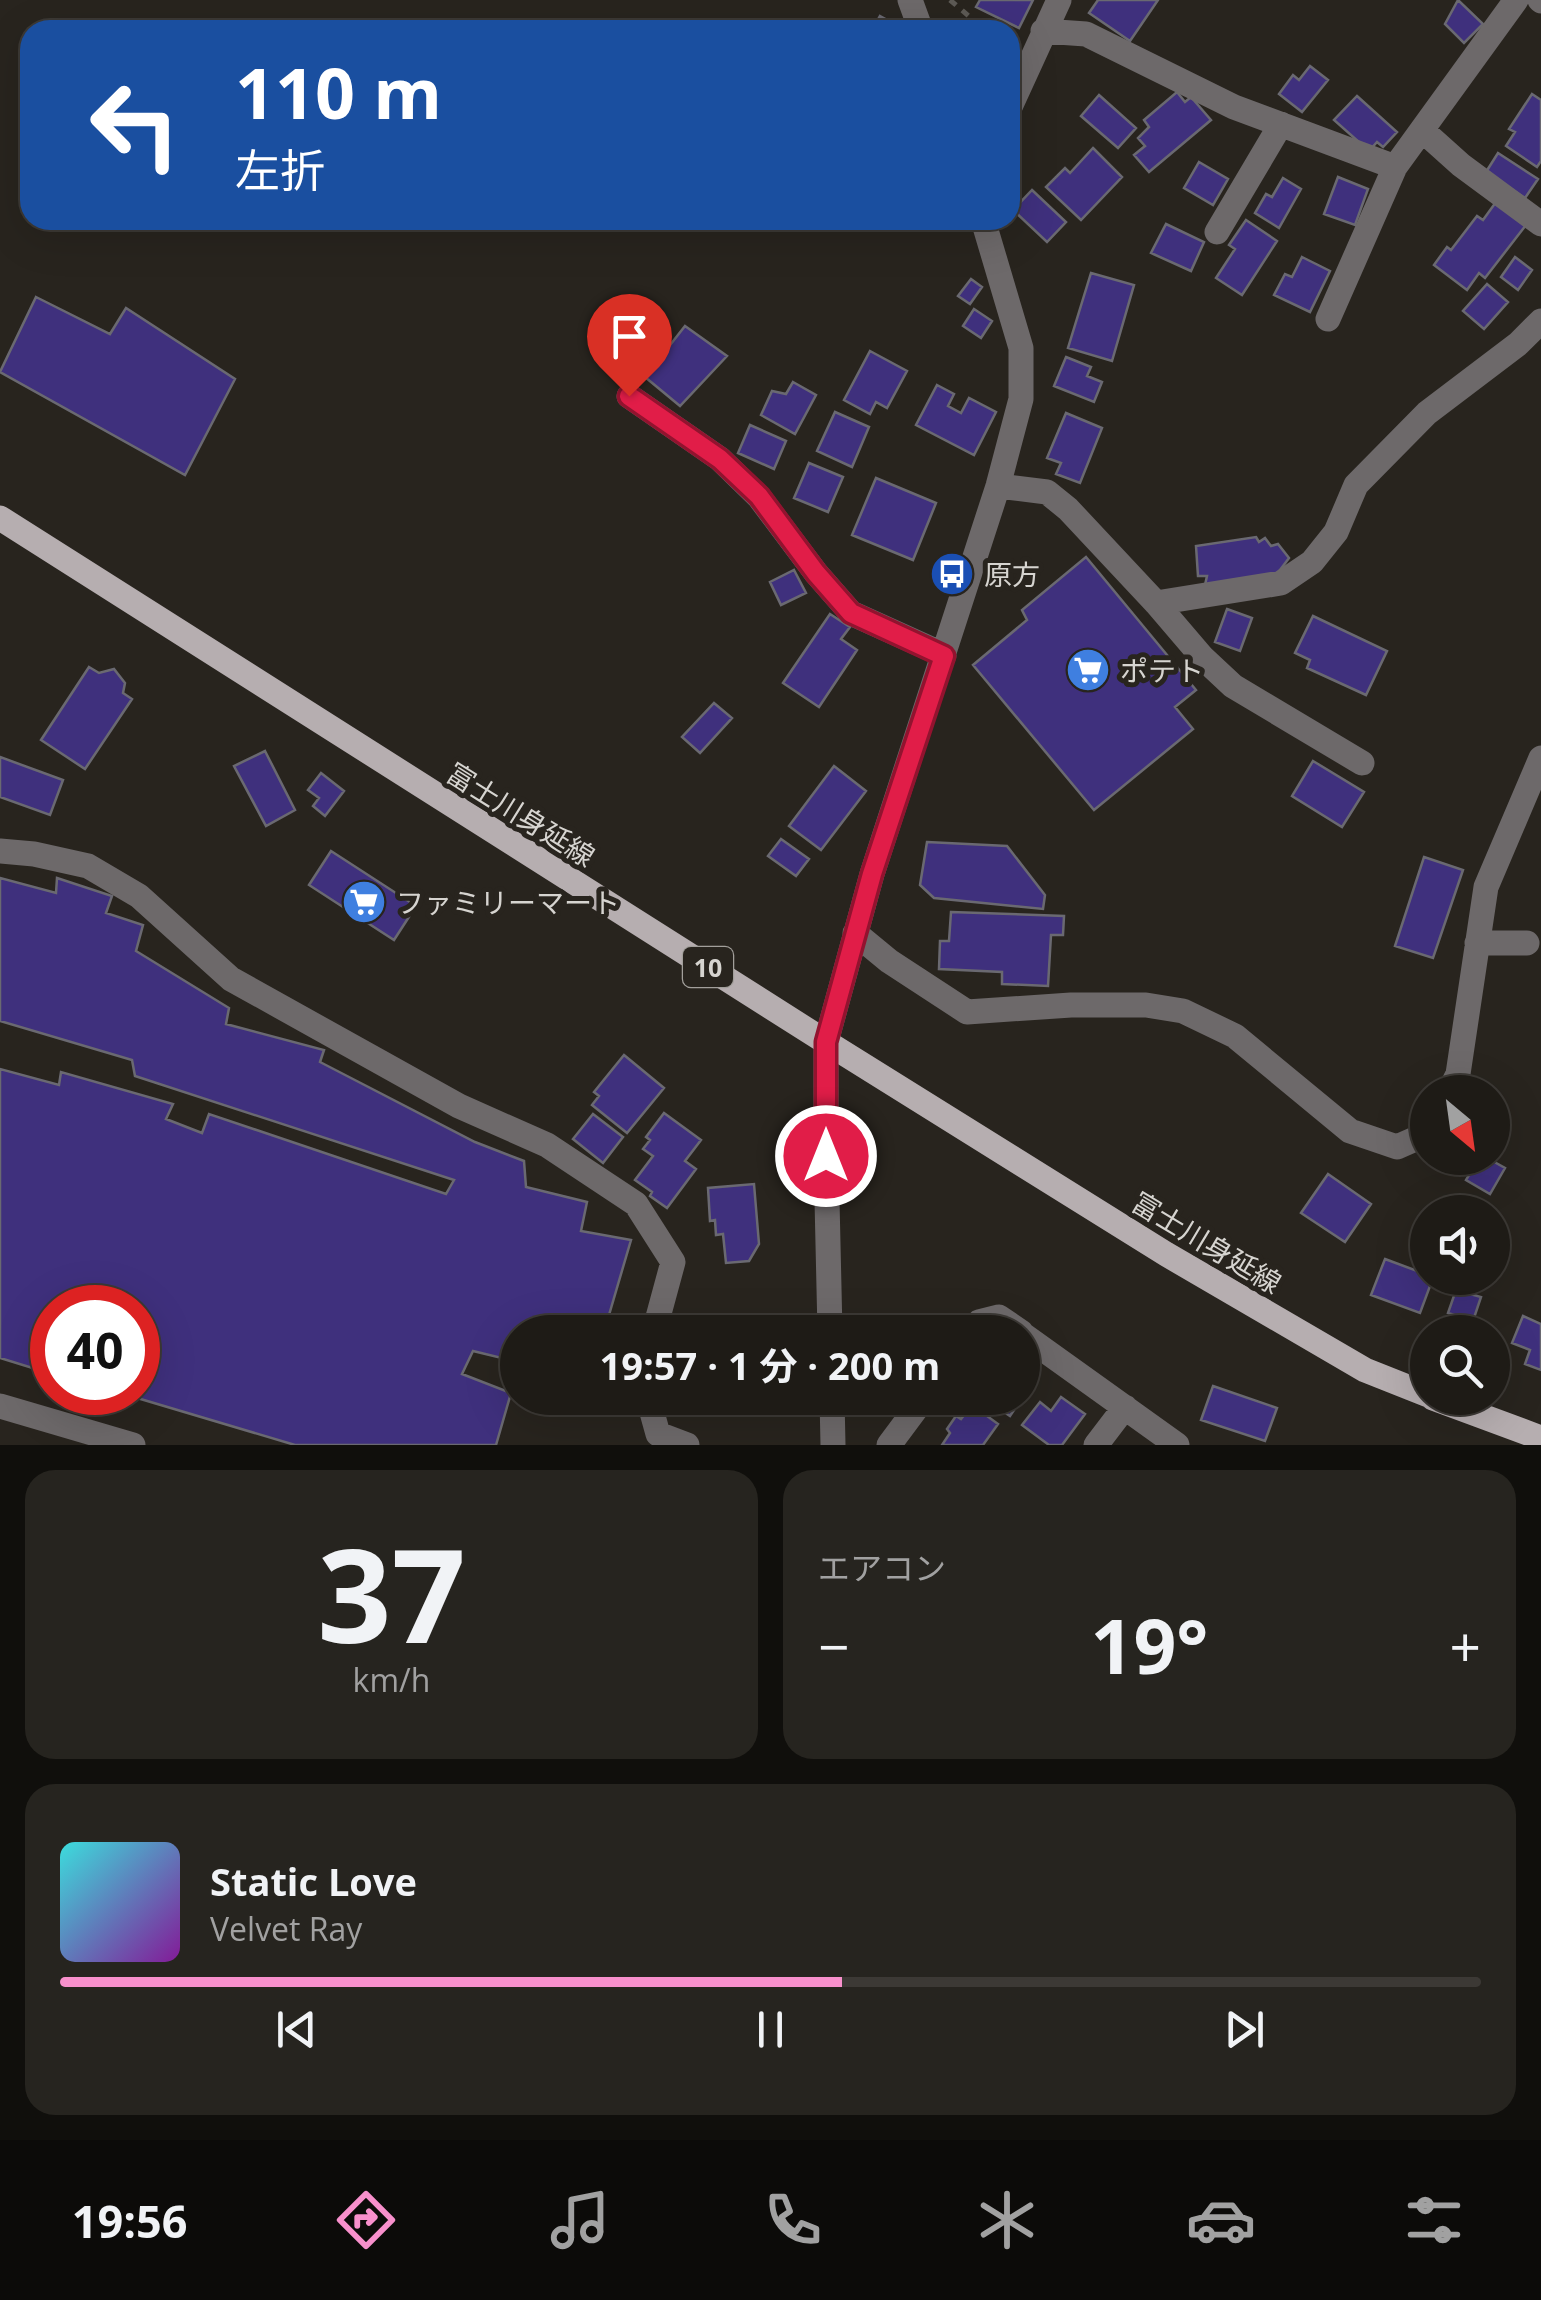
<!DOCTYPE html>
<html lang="ja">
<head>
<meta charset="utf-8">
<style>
	body { margin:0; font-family:"Open Sans","Noto Sans JP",sans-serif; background:#26241f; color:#f1f3f6; height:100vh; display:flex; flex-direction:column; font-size:38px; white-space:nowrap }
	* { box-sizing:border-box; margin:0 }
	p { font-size:32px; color:#a1a1a1 }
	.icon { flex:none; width:55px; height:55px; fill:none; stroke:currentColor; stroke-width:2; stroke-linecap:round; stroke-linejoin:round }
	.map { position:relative; height:1445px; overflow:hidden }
	.details { display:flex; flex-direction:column; gap:25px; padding:25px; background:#100f0c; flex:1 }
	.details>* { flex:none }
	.top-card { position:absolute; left:20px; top:20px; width:1000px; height:210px; border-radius:30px; box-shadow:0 10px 40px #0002,0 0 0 2px #3c3935; background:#1a4fa0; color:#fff; overflow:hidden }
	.needle { width:65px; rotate:151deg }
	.tools { position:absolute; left:1410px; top:1075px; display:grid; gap:20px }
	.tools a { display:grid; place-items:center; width:100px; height:100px; border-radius:50%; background:#1e1b16; box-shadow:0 10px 40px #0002,0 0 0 2px #3c3935; font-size:50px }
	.speed { position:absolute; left:30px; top:1285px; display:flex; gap:20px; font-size:50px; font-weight:700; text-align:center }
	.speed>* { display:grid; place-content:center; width:130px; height:130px; border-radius:50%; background:#1e1b16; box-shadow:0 10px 40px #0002,0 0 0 2px #3c3935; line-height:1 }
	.speed .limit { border:15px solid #d22; background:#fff; color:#111 }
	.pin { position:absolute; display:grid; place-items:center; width:85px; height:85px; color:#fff; margin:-102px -42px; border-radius:50% 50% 50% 0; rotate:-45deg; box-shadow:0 0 10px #0007 }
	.pin .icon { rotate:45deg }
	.me { position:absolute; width:110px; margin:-55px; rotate:0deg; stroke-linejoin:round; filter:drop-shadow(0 0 8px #0008) }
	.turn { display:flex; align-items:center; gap:35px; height:210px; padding:0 50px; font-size:45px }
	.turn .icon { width:130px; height:130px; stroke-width:2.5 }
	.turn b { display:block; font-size:70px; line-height:85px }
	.big { font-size:75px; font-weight:700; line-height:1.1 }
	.details .widget { flex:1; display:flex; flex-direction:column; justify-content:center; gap:15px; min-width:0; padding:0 35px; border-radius:30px; background:#26241f }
	.details .dial { align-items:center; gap:0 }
	.dial b { font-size:130px; line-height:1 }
	.song { display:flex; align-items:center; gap:30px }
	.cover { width:120px; height:120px; border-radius:15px; background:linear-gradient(135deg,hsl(180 70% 55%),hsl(290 70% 35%)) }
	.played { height:10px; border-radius:5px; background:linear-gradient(90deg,#f890cc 55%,#3c3935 55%) }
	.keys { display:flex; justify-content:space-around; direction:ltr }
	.heat { display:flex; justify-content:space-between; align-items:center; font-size:55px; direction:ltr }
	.details .tiles { flex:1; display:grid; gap:25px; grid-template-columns:1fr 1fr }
	.widget:last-child { grid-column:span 2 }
	.trip { position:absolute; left:500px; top:1315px; width:540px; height:100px; border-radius:50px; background:#1e1b16; box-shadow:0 10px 40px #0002,0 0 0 2px #3c3935; font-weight:700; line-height:100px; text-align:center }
	.tabs { display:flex; height:160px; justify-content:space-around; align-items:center; background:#0c0b09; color:#a1a1a1 }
	.tabs .icon { width:70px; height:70px }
	.tabs .on { color:#f890cc }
	.tabs b { font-size:45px; color:#f1f3f6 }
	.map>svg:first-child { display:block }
	.building { fill:#3f307d; stroke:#6a6971; stroke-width:2.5 }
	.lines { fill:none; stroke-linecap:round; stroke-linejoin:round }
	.path { stroke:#5d5a55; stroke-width:5; stroke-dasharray:8 8; stroke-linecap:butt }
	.minor { stroke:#6d696a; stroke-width:25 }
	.major { stroke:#b6aeb0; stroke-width:25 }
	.route-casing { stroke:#92132f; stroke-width:25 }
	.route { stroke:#e11d48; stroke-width:18 }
	.labels { text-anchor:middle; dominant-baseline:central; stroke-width:10; stroke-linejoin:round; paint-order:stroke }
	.shield { fill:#28241e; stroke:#a29f9b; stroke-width:2.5 }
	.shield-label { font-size:25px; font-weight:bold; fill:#d6d4d0 }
	.poi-label { font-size:28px; fill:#d6d4d0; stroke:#28241e; text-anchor:start }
	.street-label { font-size:28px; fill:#d6d4d0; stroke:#28241e }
</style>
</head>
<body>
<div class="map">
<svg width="1541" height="1445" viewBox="0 0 1541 1445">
	<rect width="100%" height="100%" fill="#28241e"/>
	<!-- building -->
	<path class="building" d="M980,0H1033L1019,28L976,7Z
		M1098,0H1158L1130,41L1089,13Z
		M1458,0L1483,24L1464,43L1445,24Z
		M880,16L898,26L895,30H872Z
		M1310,66L1328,80L1302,112L1279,94L1293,75L1299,80Z
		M1177,92L1185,102L1191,97L1211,120L1149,172L1134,155L1145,146L1138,138L1149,127L1144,120Z
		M1532,94L1541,100V161L1537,167L1506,146L1515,132L1509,129Z
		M1099,95L1136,128L1118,148L1081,116Z
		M1357,96L1397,132L1383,147L1377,142L1369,151L1334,120Z
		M1093,148L1122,177L1081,220L1046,187L1065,168L1070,173Z
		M1498,153L1538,179L1525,198L1486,172Z
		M1199,162L1228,179L1213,205L1184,188Z
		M1338,177L1368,189L1355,225L1324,214Z
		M1283,178L1301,189L1279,228L1255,213L1266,194L1272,197Z
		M1032,190L1066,222L1047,242L1013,210Z
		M1496,202L1526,225L1485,278L1479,273L1467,290L1434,265L1447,247L1451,250L1477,216L1483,220Z
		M1246,220L1277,241L1242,295L1216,278L1235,249L1229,245Z
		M1166,224L1204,242L1191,271L1151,253Z
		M1302,257L1330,271L1310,312L1274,295L1285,274L1292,277Z
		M1515,257L1532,270L1518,290L1501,277Z
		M1091,273L1134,285L1112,361L1068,348Z
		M971,279L982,287L970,304L958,296Z
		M1487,284L1508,302L1484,329L1463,311Z
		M36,297L110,334L126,308L235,379L185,475L0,372Z
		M974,309L992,321L981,338L963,326Z
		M685,326L727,356L680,406L645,377Z
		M870,351L907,371L887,408L876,402L870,414L844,400Z
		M1066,357L1091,367L1087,376L1102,382L1094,402L1054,386Z
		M793,382L816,395L795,434L761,415L772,391L786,394Z
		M937,385L954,394L948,406L961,413L969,398L996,412L974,455L916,425Z
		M835,412L869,427L852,467L817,451Z
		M1066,413L1102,428L1080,483L1056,474L1061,463L1047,458Z
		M750,425L786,441L774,469L738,453Z
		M809,463L843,477L828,512L794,498Z
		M876,478L936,503L913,560L852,535Z
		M1256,537L1259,542L1265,538L1271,546L1278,544L1289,558L1277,574L1205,585L1207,576H1198L1196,546Z
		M1086,557L1196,690L1175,707L1193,729L1094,810L973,665L1027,620L1022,610Z
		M794,570L806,593L781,605L770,582Z
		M1227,609L1252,618L1240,651L1215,642Z
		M830,614L850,627L841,639L857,650L819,707L783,683Z
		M1313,616L1387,651L1366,695L1307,668L1310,660L1295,653Z
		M89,667L99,673L114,669L125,683L123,693L132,699L85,769L41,740Z
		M714,703L732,718L700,753L682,737Z
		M265,751L295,810L266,826L234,766Z
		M0,757L63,780L50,815L0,797Z
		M1313,761L1364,792L1342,827L1292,796Z
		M834,766L866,791L821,850L789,826Z
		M321,773L344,791L325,816L313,806L319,798L308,790Z
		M781,839L809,859L796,876L768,856Z
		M927,842L1007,846L1045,895L1043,909L934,898L920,885Z
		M331,851L416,906L394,940L309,885Z
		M1424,857L1463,870L1433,958L1395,946Z
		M0,878L56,893L57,878L112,896L106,913L143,925L136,951L229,1008L226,1024L324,1050L320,1062L475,1142L524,1161L526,1187L587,1202L581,1231L631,1240L604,1332H518V1362L473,1351L462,1374L511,1393L496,1445H295L117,1392H138V1308H52V1374L0,1358V1069L59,1085L61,1072L173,1104L166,1119L202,1133L209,1114L446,1194L454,1180L135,1076L132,1060L0,1021Z
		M951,912L1064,916L1063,935H1051L1048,986L1002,984V972L939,969L940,941H949Z
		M624,1055L664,1088L627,1133L592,1105L599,1096L594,1092Z
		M664,1113L701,1140L685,1161L696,1169L667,1208L650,1196L652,1192L635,1180L653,1156L643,1149L650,1140L646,1137Z
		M593,1114L623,1137L603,1163L573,1139Z
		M1479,1158H1487L1505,1168L1490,1194L1466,1180Z
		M1328,1174L1371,1204L1345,1242L1301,1213Z
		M754,1184L759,1244L749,1261L726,1263L723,1234L716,1235L715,1220L710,1221L708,1188Z
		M1385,1259L1428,1275V1278H1433L1420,1313L1371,1295Z
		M1456,1290L1481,1297L1473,1321L1448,1313Z
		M1523,1316L1541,1324V1370L1525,1364L1530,1350L1512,1343Z
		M1022,1365L1038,1375L1022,1397Z
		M1213,1386L1277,1408L1265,1441L1201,1420Z
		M1061,1397L1085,1414L1062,1445H1049L1022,1425L1040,1402L1051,1411Z
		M983,1398H1022L1010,1416Z
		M972,1405L998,1424L983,1445H942L950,1433L947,1429L956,1416L961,1419Z"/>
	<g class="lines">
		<!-- path -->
		<path class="path" d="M950,0L971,18L993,30"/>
		<!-- minor -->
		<path class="minor" d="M910,0L921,30
			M1540,0L1541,1
			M1043,31L1086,34L1234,107L1395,167L1516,0
			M1010,107L1059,0
			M1422,130L1461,165L1541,224
			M1217,232L1281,124
			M1328,319L1395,167
			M629,396L720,459L759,497L816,573L851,613L944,655
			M998,486L1047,492L1068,509L1156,603L1203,658L1233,686L1362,763
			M1156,603L1281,583L1312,562L1336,532L1356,485L1427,413L1518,344L1541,321
			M0,851L34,854L88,866L139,896L231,979L459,1106L547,1145L636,1204L673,1262L654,1332
			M855,933L889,961L967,1012L1071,1005H1146L1183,1011L1235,1036L1350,1131L1397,1147L1422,1136L1428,1128
			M1477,943H1527
			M1449,1092L1458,1074L1486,887L1541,758
			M830,1332L826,1156V1042L872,874L998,486L1021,399V348L983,220
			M971,1332L979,1322L999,1317L1021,1332
			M1022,1334L1177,1445
			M648,1398L658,1434L687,1445
			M832,1398L833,1445
			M0,1406L133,1445
			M889,1445L924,1398
			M1096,1445L1125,1407"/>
		<!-- major -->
		<path class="major" d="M0,518L826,1042L1166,1254L1365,1370L1428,1395
			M1433,1398L1541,1438"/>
	</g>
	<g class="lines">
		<!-- route casing -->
		<g class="route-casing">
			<path id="route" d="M629,396L720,459L759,496L816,573L851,613L944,656L872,874L826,1042V1156"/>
		</g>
		<!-- route -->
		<use href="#route" class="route"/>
	</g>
	<!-- icons -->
	<defs>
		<g id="bus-disc" transform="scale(2.25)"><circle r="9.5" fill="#1a4fb4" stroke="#28241e"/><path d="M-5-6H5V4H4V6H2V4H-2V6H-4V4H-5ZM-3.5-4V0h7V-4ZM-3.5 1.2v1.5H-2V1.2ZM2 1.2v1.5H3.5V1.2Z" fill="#fff"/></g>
		<g id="supermarket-disc" transform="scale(2.25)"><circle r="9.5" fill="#3f7fe0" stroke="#28241e"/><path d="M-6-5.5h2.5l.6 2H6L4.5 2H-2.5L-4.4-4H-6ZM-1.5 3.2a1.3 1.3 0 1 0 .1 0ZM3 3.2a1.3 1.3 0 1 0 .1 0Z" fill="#fff"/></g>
	</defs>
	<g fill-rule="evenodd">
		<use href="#bus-disc" x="952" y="574"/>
		<use href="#supermarket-disc" x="1088" y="670"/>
		<use href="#supermarket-disc" x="364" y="902"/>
	</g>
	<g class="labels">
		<!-- shield labels -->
		<rect class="shield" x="683" y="947" width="50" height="40" rx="8"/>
		<g class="shield-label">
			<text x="708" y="967">10</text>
		</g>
		<!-- poi labels -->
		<g class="poi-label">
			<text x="984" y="574">原方</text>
			<text x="1120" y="670">ポテト</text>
			<text x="396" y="902">ファミリーマート</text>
		</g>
		<!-- street labels -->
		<g class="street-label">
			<text transform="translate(521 814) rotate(32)">富士川身延線</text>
			<text transform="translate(1207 1242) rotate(31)">富士川身延線</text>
		</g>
	</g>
</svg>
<div class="tools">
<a><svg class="needle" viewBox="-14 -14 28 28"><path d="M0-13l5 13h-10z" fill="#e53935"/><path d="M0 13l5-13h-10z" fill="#a1a1a1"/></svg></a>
<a><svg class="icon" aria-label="sound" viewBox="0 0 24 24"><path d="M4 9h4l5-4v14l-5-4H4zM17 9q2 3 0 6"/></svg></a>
<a><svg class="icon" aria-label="search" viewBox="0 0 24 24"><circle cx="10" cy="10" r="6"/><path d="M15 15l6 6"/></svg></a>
</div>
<div class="speed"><div class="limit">40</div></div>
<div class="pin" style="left:629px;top:396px;background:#d93025"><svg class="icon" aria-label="arrive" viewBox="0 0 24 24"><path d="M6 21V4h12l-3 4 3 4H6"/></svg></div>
<svg class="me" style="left:826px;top:1156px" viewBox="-20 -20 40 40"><circle r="17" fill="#e11d48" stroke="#fff" stroke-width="3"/><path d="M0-11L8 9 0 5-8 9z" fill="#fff"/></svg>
<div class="trip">19:57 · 1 分 · 200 m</div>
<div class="top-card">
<div class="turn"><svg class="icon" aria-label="left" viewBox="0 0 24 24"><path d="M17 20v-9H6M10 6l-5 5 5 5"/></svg><div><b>110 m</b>左折</div></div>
</div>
</div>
<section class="details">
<div class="tiles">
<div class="widget dial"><b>37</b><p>km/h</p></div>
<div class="widget"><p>エアコン</p>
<div class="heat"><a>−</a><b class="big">19°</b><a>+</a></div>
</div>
<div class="widget">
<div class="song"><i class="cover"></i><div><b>Static Love</b><p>Velvet Ray</p></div></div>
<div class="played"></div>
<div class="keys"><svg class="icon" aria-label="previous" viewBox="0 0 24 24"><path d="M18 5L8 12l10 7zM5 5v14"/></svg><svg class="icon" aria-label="pause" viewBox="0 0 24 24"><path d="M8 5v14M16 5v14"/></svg><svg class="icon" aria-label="next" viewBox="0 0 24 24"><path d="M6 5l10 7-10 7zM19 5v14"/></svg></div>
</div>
</div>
</section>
<nav class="tabs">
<b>19:56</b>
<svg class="icon on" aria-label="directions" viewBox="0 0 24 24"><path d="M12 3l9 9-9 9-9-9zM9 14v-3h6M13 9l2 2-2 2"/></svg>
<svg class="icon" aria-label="music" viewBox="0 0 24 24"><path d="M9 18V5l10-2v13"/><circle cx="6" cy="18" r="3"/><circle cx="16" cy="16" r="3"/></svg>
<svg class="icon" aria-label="phone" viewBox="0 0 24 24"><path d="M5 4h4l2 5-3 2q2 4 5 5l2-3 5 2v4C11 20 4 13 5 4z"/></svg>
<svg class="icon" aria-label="climate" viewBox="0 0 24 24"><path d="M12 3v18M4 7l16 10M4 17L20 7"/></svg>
<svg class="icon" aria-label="car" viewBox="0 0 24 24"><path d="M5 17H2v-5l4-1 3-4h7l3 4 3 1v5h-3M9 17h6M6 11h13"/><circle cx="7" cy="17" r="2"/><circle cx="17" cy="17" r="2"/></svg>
<svg class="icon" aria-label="filters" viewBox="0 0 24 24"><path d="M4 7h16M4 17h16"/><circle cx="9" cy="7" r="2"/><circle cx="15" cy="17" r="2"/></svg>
</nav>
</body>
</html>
